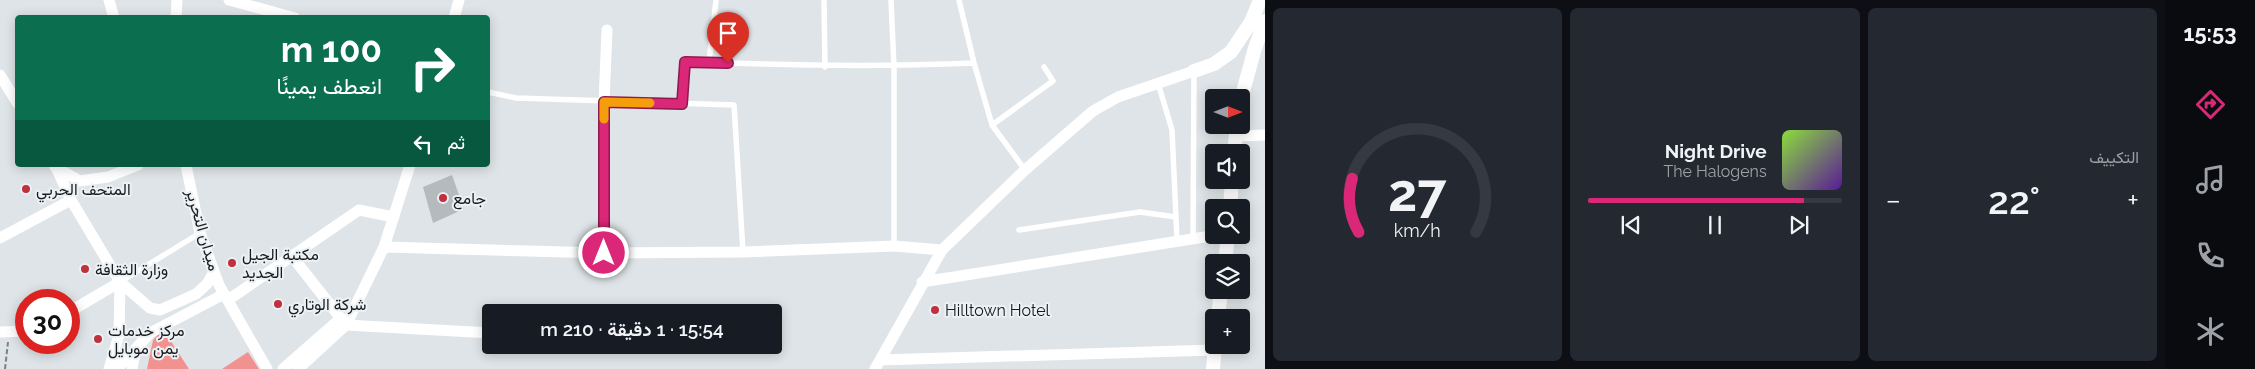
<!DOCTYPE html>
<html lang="ar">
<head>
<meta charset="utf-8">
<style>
	body { margin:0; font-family:Raleway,Vazirmatn,sans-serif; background:#242831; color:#f1f3f6; direction:rtl; height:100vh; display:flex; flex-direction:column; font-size:19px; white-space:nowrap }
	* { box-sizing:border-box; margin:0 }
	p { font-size:16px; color:#9ea1a6 }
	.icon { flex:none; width:28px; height:28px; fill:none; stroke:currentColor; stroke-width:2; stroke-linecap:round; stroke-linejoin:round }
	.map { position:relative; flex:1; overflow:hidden; direction:ltr }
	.side { display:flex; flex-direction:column; gap:8px; padding:8px; background:#0d0f14; width:900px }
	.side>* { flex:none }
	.hud { position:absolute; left:15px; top:15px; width:475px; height:152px; border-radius:5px; box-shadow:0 2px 12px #0003; direction:rtl; background:#0b6e4f; color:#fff; overflow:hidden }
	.needle { width:32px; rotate:90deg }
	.tools { position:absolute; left:1205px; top:89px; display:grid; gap:10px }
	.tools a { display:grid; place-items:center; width:45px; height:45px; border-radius:5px; background:#171b24; box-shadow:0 2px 12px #0003; font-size:25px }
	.speed { position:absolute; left:15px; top:289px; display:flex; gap:10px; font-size:25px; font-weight:700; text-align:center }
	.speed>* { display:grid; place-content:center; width:65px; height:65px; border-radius:50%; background:#171b24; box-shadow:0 2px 12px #0003; line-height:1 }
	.speed .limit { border:8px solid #d22; background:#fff; color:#111 }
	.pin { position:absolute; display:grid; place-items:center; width:42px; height:42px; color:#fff; margin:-51px -21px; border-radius:50% 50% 50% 0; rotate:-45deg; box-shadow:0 0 5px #0007 }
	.pin .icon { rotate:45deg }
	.me { position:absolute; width:55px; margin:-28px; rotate:0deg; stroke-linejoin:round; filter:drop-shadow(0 0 4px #0008) }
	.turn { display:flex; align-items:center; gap:18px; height:105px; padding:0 25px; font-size:22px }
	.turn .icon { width:65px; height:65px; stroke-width:2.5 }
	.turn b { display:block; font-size:35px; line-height:42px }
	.then { display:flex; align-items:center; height:48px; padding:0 25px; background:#0003; gap:10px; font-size:19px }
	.big { font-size:38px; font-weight:600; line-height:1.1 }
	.side .card { flex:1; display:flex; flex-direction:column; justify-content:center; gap:8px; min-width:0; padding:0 18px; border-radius:8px; background:#242831 }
	.side .dial { align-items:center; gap:0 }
	.dial svg { height:130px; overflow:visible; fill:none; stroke:#363941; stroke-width:7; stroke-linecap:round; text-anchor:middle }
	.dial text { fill:#f1f3f6; stroke:none }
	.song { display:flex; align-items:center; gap:15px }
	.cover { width:60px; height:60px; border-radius:8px; background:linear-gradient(135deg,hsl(90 70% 55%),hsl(270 70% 35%)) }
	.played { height:5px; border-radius:2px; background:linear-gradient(90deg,#db2777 85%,#363941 85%) }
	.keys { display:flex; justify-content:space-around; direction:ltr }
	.heat { display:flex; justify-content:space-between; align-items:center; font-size:28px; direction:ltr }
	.side .tiles { flex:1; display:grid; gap:8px; grid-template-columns:repeat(3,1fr) }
	.trip { position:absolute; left:482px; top:304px; width:300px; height:50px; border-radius:5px; background:#171b24; box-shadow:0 2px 12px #0003; font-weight:600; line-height:50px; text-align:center; direction:rtl }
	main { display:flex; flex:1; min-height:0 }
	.tabs { display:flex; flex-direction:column; width:90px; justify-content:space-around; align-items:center; background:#090b0e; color:#9ea1a6 }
	.tabs .icon { width:35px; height:35px }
	.tabs .active { color:#db2777 }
	.tabs b { font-size:22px; color:#f1f3f6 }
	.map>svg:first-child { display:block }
	.green { fill:#f19290 }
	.building { fill:#b5bbbd }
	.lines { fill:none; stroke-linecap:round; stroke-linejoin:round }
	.path { stroke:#7d8183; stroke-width:2; stroke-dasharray:5 2.5; stroke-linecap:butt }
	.service { stroke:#fff; stroke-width:5.5 }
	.minor { stroke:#fff; stroke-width:11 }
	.tertiary { stroke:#fff; stroke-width:14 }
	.route-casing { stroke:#8e194d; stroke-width:12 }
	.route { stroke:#db2777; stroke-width:9 }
	.slow { stroke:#f59e0b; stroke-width:9 }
	.poi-dot { fill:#c0303d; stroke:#ebf1f4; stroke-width:2 }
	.labels { text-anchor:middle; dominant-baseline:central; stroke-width:4; stroke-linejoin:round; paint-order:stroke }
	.poi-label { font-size:16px; fill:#181a1b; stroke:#ebf1f4; text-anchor:start }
	.street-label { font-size:16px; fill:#181a1b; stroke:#ebf1f4 }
</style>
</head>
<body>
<main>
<nav class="tabs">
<b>15:53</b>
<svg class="icon active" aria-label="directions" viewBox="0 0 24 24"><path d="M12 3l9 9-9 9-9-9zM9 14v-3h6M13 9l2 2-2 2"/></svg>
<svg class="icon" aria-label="music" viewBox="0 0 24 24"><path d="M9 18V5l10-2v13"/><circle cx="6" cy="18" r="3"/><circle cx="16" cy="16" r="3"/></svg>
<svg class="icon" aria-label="phone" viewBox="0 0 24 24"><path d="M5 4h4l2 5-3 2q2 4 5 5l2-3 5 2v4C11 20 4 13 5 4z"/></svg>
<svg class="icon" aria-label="climate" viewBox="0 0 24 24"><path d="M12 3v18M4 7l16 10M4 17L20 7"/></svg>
</nav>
<section class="side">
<div class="tiles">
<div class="card"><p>التكييف</p>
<div class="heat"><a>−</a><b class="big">22°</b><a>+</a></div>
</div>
<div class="card">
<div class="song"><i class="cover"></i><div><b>Night Drive</b><p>The Halogens</p></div></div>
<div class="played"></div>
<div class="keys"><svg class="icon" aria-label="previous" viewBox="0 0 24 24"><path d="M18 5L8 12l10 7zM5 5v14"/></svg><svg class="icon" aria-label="pause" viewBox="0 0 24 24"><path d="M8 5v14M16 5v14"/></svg><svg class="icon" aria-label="next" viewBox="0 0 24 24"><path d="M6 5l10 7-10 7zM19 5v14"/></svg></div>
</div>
<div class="card dial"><svg viewBox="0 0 100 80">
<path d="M14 69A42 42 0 1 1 86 69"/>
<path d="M14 69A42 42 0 0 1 10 36" stroke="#db2777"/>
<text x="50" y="56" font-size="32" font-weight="700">27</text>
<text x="50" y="72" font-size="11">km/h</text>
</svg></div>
</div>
</section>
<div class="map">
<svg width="1265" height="369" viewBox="0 0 1265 369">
	<rect width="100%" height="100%" fill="#dee4e7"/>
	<!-- green -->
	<path class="green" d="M163,329L189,369H147L153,340Z
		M248,352L259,369H222Z"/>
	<!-- building -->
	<path class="building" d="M452,175L464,209L433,223L423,187Z"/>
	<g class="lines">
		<!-- path -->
		<path class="path" d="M5,369L8,342"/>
		<!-- service -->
		<path class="service" d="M716,0L709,62C799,66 883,67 974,63
			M824,0L825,67
			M891,0L894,67V246
			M959,0L974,63L992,125L1025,170
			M1158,83L1172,130L1177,240
			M488,92L516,98L734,105L743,252
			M992,125L1053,81L1044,67
			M1019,230L1140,212L1176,217
			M1193,239L1194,71
			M120,282L200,233"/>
		<!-- minor -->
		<path class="minor" d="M109,0L114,18
			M229,0L295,18
			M176,18L177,0
			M454,18L459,0
			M0,75L18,104
			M682,104L685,62H709
			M1236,136L1265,135
			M55,165L71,200L120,282L119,335L109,369
			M186,165L200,233L219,285L267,369
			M55,167L80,181L108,177L138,165
			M0,238L71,200
			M384,247L604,253L743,252L894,246L942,250L875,369
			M942,250L1025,170L1093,111L1118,97L1194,71
			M604,253V102L607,30
			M291,255L346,325L491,333
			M922,282L1217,235
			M228,300L359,210L394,217
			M69,312L120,282L150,308L160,310L196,294L207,284L214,272
			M0,332L26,331
			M880,360L1214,350
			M117,369L150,333L224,294
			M132,369L136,348
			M283,369L340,319
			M298,369L346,325L384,247L410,165"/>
		<!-- tertiary -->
		<path class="tertiary" d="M1194,71L1214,64L1231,52L1251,22L1260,0
			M1241,99L1255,48L1265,21
			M1234,152L1237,125
			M1230,208L1232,180
			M1225,262L1228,235
			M1218,318L1221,290
			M1213,369L1215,345"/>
	</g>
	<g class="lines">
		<!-- route casing -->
		<g class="route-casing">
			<path id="route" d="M604,253V102L682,104L685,62L728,63"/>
		</g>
		<!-- route -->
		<use href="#route" class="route"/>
		<!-- slow -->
		<path class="slow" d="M604,119V102L650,103"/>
	</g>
	<!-- markers -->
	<g class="poi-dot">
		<circle cx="26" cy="189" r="5"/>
		<circle cx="443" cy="198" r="5"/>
		<circle cx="232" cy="263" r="5"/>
		<circle cx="85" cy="269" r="5"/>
		<circle cx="278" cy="304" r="5"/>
		<circle cx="935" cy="310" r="5"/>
		<circle cx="98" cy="339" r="5"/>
	</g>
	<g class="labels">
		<!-- poi labels -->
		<g class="poi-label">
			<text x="36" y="189">المتحف الحربي</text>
			<text x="453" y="198">جامع</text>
			<text x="242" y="254">مكتبة الجيل<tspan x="242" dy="18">الجديد</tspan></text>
			<text x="95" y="269">وزارة الثقافة</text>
			<text x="288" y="304">شركة الوتاري</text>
			<text x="945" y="310">Hilltown Hotel</text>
			<text x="108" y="330">مركز خدمات<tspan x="108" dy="18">يمن موبايل</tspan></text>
		</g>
		<!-- street labels -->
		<g class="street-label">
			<text transform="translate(203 230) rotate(74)">ميدان التحرير</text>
		</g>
	</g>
</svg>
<div class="tools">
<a><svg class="needle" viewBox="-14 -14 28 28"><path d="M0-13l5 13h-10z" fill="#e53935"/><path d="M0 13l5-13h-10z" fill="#9ea1a6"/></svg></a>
<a><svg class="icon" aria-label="sound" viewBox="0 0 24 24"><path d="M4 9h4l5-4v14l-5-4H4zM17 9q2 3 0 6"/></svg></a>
<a><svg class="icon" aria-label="search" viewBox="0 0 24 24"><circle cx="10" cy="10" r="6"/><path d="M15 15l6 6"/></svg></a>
<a><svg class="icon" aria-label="layers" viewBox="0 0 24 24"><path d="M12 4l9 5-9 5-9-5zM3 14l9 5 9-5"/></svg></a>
<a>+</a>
</div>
<div class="speed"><div class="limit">30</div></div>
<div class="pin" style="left:728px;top:63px;background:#d93025"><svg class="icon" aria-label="arrive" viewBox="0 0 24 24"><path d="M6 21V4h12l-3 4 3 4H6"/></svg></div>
<svg class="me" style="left:604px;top:253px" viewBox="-20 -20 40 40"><circle r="17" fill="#db2777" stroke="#fff" stroke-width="3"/><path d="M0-11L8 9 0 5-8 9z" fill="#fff"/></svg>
<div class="trip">15:54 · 1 دقيقة · 210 m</div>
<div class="hud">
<div class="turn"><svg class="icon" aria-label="right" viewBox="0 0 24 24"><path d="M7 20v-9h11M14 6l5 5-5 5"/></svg><div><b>100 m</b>انعطف يمينًا</div></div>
<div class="then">ثم<svg class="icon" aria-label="left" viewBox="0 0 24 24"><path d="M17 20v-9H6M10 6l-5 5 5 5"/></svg></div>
</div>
</div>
</main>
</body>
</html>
